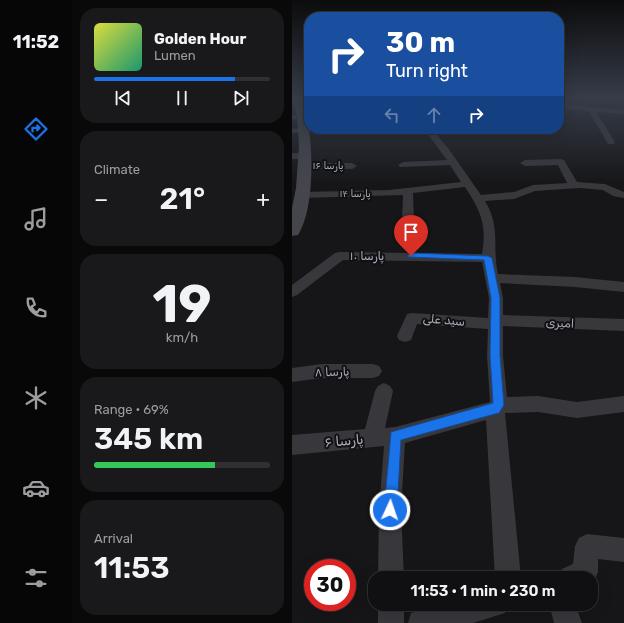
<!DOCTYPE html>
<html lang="en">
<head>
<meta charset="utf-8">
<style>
	body { margin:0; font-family:Rubik,Cairo,sans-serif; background:#19191b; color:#f1f3f6; height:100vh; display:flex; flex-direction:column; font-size:15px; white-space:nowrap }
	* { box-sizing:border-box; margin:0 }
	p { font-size:13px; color:#9c9d9f }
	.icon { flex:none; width:22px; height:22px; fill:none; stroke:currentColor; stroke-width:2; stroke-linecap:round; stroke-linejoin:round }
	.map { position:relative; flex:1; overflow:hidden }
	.side { display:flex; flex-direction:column; gap:8px; padding:8px; background:#09090a; width:220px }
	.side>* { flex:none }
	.banner { position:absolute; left:12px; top:12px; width:260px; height:122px; border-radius:16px; box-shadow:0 4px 16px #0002,0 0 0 1px #303032; background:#1a4fa0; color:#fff; overflow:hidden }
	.speed { position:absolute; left:12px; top:559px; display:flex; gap:8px; font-size:20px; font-weight:700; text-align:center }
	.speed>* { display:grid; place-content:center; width:52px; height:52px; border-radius:50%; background:#101012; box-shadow:0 4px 16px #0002,0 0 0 1px #303032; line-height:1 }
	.speed .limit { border:6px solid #d22; background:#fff; color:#111 }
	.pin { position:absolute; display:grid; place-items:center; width:34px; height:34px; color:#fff; margin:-41px -17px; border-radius:50% 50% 50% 0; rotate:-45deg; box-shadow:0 0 4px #0007 }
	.pin .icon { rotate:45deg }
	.me { position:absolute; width:44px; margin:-22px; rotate:3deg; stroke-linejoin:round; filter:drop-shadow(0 0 3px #0008) }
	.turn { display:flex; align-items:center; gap:14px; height:84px; padding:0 16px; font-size:18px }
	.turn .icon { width:52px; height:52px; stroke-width:2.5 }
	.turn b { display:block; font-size:28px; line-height:34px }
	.lanes { display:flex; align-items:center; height:38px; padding:0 16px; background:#0003; justify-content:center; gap:20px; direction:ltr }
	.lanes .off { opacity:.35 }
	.big { font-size:30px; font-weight:600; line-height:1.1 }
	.side .widget { flex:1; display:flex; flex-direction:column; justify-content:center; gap:6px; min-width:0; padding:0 14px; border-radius:16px; background:#19191b }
	.side .dial { align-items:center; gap:0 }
	.dial b { font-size:52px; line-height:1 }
	.song { display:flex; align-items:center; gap:12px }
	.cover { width:48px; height:48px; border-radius:6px; background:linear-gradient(135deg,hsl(60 70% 55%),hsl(160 70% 35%)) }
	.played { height:4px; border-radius:2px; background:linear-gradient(90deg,#1a73e8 80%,#303032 80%) }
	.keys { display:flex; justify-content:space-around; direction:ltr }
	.heat { display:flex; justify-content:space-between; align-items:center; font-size:22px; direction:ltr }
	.charge { height:6px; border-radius:3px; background:linear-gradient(90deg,#34c759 69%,#303032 0) }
	.trip { position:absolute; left:76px; top:571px; width:230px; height:40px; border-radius:16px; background:#101012; box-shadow:0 4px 16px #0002,0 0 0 1px #303032; font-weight:600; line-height:40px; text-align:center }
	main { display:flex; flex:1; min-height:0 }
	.menu { display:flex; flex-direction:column; width:72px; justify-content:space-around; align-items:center; background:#060607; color:#9c9d9f }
	.menu .icon { width:28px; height:28px }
	.menu .current { color:#1a73e8 }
	.menu b { font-size:18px; color:#f1f3f6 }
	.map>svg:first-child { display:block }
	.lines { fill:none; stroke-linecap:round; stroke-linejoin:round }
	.minor { fill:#37373c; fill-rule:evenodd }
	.secondary { fill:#45464c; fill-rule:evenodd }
	.route { fill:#1a73e8; stroke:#114b97 }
	.labels { text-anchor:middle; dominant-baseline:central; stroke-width:4; stroke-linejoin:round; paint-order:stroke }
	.far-street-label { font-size:10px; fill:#a8acb7; stroke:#111113 }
	.street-label { font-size:12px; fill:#a8acb7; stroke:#111113 }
	.near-street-label { font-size:14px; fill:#a8acb7; stroke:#111113 }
</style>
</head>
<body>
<main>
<nav class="menu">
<b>11:52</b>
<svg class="icon current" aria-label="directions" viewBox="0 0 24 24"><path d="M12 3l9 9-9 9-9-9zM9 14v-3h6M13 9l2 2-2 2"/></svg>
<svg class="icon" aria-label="music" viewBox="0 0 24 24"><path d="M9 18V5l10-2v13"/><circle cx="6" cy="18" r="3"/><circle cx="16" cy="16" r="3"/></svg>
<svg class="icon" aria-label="phone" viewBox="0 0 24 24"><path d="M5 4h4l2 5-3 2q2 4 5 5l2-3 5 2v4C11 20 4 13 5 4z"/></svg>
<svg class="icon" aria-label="climate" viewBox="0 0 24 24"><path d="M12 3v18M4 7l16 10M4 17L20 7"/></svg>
<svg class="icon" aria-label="car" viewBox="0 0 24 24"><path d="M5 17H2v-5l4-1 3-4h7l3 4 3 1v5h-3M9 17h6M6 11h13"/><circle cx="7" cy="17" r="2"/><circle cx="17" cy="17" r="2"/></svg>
<svg class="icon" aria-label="filters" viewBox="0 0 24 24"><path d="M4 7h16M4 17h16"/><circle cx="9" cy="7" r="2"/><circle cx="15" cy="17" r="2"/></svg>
</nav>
<section class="side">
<div class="widget">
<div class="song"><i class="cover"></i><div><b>Golden Hour</b><p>Lumen</p></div></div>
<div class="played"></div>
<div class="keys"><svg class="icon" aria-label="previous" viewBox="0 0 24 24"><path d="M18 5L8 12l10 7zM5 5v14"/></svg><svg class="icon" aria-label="pause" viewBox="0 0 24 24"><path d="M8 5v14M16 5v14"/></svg><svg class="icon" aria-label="next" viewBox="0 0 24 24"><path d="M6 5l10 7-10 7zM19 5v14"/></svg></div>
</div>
<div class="widget"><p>Climate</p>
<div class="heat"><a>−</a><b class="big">21°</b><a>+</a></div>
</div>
<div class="widget dial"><b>19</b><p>km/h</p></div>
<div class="widget"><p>Range · 69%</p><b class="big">345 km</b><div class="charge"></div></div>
<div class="widget"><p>Arrival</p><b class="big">11:53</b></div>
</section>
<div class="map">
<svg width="332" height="623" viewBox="0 0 332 623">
	<rect width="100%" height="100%" fill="#161618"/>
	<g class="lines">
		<!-- minor -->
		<path class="minor" d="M267,104L332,110V114L304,112L323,142L322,144H316L297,111L267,108Z
			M0,115H10L14,117L10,119H0Z
			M11,128H14V132L0,133V129Z
			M132,129H140L156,148L189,195L222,192L241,185L275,183L266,165L233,166L228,163L233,160L269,159L272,160L285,182L313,184L332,192V198L321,196L311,190L288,188L243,191L222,199L193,201C209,227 200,247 206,274L283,277L332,282V292L283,287L208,283L211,298V315L332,319V331L211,326V356L215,397L246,396L285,402L332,396V412L285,418L246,412L213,413L229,578H203L194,420L113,443L109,510L112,578H86L87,510L92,446L0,455V435L73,429L83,391L86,386L92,383L98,386L101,391L93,428L103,427L198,402L195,356L196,329L125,324L119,340L113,342L107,340L105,336L115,314L120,313L196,318L197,298L190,262L51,260L5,295L0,297V285L43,253L48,252L190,254C195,225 189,211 173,187L121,193L122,223L116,226L110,223L111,195L11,198L6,195L11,192L97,190L169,182L158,165L108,167L106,165L111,162L155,160Z
			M0,153H12L17,156L12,159H0Z
			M12,163H60L65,166L60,169L9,168V164Z
			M30,364H81L87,366L90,371L87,376L81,378H30L0,382V368Z
			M295,534L332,538V562L306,559V572L302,581L299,582V578H266L270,569L281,564L283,546L287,538Z
			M86,604H112V623H86Z
			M151,604H217L213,613L181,623H116L119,613Z
			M257,604H283L290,623H262Z"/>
		<!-- secondary -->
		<path class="secondary" d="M0,97H9C22,128 25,206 6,235L0,236V208L4,188L7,146L5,117Z"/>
	</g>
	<!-- sky -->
	<linearGradient id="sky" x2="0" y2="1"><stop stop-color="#0c0c0d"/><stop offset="0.53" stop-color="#363c48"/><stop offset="1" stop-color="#363c48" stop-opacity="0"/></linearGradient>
	<rect width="332" height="184" fill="url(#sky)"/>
	<!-- route -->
	<path class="route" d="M119,253L196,256L200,258L208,298V356L212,405L207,413L203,414L109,440L105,510L103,515L98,517L94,515L92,510L99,432L201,403L198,356L199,298L192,260L116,257L115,256Z"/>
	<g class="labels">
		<!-- far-street labels -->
		<g class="far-street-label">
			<text x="36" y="166">پارسا ۱۶</text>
			<text x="63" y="194">پارسا ۱۴</text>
		</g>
		<!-- street labels -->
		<g class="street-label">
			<text x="75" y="256">پارسا ۱۰</text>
			<text transform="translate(152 320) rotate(5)">سید علی</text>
			<text transform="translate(268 323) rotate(3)">امیری</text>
			<text transform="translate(40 372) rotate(-2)">پارسا ۸</text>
		</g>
		<!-- near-street labels -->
		<g class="near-street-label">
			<text transform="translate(52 441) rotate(-5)">پارسا ۶</text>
		</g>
	</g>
</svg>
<div class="speed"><div class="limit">30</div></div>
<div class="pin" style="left:119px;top:256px;background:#d93025"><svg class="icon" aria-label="arrive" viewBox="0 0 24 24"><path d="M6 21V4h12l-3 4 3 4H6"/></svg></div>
<svg class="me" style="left:98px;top:510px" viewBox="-20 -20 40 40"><circle r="17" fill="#1a73e8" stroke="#fff" stroke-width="3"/><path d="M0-11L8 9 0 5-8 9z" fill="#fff"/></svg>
<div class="trip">11:53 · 1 min · 230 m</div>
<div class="banner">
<div class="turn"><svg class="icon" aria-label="right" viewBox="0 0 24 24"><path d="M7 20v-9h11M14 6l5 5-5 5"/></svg><div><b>30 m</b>Turn right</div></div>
<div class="lanes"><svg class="icon off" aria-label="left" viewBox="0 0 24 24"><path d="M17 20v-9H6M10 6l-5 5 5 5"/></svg><svg class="icon off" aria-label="ahead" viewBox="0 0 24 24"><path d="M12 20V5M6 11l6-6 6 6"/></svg><svg class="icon" aria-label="right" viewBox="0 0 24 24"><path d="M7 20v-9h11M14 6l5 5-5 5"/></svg></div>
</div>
</div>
</main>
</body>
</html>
